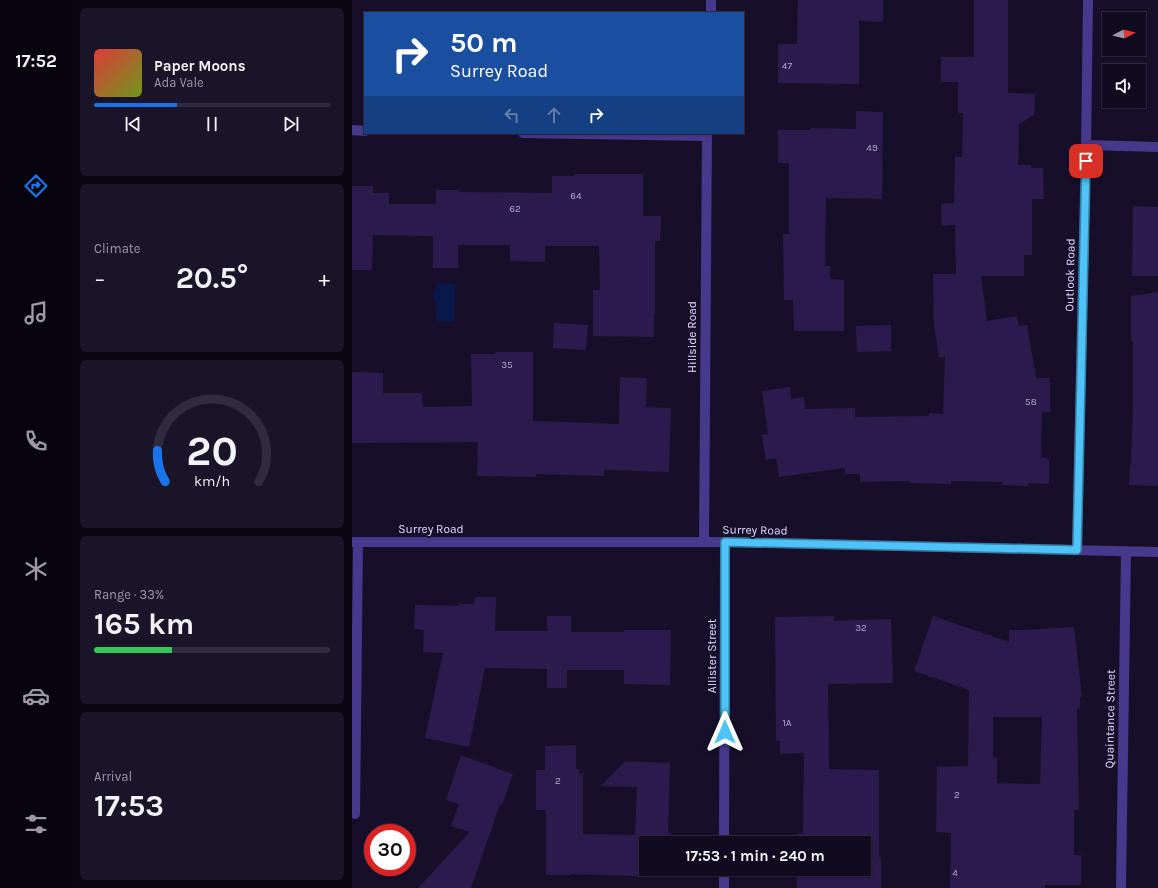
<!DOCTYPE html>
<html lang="en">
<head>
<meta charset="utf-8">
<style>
	body { margin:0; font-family:Karla,sans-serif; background:#1a1429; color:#f1f3f6; height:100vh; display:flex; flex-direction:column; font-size:15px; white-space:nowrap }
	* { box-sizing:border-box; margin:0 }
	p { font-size:13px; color:#9c9ba5 }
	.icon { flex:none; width:22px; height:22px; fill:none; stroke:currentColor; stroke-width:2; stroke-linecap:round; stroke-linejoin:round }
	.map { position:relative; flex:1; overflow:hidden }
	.panel { display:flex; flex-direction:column; gap:8px; padding:8px; background:#090612; width:280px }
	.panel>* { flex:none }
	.top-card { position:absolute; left:12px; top:12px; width:380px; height:122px; border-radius:0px; box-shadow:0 1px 3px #0004,0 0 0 1px #302b3e; background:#1a4fa0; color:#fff; overflow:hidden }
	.needle { width:26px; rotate:83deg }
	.fabs { position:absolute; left:750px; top:12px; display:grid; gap:8px }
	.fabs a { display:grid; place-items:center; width:44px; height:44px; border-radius:0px; background:#110b20; box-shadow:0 1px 3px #0004,0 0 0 1px #302b3e; font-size:20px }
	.speed { position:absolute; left:12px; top:824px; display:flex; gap:8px; font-size:20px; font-weight:700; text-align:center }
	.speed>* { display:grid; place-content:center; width:52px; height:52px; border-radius:50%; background:#110b20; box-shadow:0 1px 3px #0004,0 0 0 1px #302b3e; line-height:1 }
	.speed .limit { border:6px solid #d22; background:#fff; color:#111 }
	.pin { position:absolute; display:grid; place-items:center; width:34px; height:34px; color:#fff; margin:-17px; border-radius:8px; box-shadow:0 2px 6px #0006 }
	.me { position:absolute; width:44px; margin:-22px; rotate:0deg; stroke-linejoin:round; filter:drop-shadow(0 0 3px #0008) }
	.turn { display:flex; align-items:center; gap:14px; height:84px; padding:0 20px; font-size:18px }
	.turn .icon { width:52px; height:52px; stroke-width:2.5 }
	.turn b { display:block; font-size:28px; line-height:34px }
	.lanes { display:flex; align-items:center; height:38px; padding:0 20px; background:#0003; justify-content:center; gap:20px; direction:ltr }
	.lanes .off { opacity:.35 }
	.big { font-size:30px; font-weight:700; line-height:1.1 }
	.panel .tile { flex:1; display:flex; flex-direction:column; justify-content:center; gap:6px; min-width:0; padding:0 14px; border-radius:6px; background:#1a1429 }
	.panel .dial { align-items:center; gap:0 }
	.dial svg { height:104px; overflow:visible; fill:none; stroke:#302b3e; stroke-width:7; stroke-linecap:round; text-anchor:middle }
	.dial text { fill:#f1f3f6; stroke:none }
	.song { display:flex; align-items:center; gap:12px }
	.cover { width:48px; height:48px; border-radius:6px; background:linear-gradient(135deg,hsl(0 70% 55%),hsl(80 70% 35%)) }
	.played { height:4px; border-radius:2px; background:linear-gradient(90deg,#1a73e8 35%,#302b3e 35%) }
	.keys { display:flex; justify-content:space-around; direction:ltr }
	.heat { display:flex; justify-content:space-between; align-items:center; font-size:22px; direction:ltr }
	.charge { height:6px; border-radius:3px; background:linear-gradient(90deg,#34c759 33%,#302b3e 0) }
	.trip { position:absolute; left:287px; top:836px; width:232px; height:40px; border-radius:0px; background:#110b20; box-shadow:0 1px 3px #0004,0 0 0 1px #302b3e; font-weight:700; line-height:40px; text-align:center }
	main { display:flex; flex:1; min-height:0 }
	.tabs { display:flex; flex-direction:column; width:72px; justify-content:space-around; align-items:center; background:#07040d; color:#9c9ba5 }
	.tabs .icon { width:28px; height:28px }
	.tabs .current { color:#1a73e8 }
	.tabs b { font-size:18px; color:#f1f3f6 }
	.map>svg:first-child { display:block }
	.water { fill:#08184a }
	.building { fill:#2b1a4c; fill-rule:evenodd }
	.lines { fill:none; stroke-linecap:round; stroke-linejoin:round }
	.minor { stroke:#46388b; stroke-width:10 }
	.route-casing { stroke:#337fa1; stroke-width:10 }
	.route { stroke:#4fc3f7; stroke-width:7 }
	.labels { text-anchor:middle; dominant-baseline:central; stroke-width:4; stroke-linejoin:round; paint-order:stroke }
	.number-label { font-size:10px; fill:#b4a8d2 }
	.street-label { font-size:12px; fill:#e1d8ff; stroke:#170f2a }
</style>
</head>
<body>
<main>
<nav class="tabs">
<b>17:52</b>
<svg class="icon current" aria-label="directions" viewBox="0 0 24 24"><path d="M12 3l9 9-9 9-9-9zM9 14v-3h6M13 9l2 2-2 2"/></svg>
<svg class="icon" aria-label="music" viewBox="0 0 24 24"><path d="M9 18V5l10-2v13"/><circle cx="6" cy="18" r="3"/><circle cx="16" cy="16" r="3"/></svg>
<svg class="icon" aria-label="phone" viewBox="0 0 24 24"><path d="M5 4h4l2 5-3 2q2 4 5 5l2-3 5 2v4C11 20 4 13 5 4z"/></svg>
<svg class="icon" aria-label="climate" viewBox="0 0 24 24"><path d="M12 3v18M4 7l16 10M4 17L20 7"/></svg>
<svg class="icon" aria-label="car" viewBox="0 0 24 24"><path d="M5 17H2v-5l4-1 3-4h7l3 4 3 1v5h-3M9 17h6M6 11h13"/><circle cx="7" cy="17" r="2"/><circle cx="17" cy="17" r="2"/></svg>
<svg class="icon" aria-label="filters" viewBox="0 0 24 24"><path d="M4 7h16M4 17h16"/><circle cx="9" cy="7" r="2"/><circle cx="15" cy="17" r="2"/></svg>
</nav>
<section class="panel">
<div class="tile">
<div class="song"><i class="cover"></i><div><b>Paper Moons</b><p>Ada Vale</p></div></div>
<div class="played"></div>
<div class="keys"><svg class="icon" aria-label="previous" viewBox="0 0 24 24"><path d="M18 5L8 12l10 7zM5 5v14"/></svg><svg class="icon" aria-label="pause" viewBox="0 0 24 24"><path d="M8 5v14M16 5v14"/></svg><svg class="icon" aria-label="next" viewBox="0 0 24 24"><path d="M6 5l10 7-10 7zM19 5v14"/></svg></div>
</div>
<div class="tile"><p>Climate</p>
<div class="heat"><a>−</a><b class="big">20.5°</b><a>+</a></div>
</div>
<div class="tile dial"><svg viewBox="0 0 100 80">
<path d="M14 69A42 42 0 1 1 86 69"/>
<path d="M14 69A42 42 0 0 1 8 45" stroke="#1a73e8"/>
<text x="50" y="56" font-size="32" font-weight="700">20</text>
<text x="50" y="72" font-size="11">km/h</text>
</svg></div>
<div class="tile"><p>Range · 33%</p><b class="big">165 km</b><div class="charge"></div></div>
<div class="tile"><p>Arrival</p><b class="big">17:53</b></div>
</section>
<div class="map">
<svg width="806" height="888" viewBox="0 0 806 888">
	<rect width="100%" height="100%" fill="#170f2a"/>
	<!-- water -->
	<path class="water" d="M85,283L103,284L102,322L84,321L85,302L82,301L81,297Z"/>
	<!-- building -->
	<path class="building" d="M446,0H531V22L507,21V84L426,83V44H445Z
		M622,0H656V93L683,94L682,115L667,124L666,165H679V168H691L692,199H680V255H672V276H629L635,321L665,316L667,326L675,325L684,378H698V412H690L689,457L697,459V484L676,483V486L651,485L650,482L599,481V484L557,483V481L508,482V474H493V468L427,477L424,458L414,460L410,435L416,434L410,391L438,387L439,399L452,397L453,409L503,408V417L577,416V413L591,414L593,357L587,358L582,325L581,274H604L603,225L590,226L589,204L602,203L603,157H610L611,113H606V82H589V57H622Z
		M504,111L531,112L530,199L474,198L473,266H478V279L492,280V331H442L441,300H432L431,234H437V163H426V130H459V128L504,129Z
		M222,174H291V216H309L308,241H303V314H302V337L241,336V290H248L247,246H193V262L158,261V245H106V268H81V236L21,235L20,270H0V186H21V193H37V204H84V190H107V192L200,193V176H222Z
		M781,206L806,207V276H780Z
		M806,292V486L777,485L778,465H779L781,406V341H779V296Z
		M202,323L236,325L234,350L201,348Z
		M539,325V351L505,352L504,326Z
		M143,352H181V421L267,424L268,377L295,378L294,407L319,408L317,472L252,470V476L184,474V477L125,476L126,442L0,443V372L31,373V393H70L71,407L120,406L119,354H144Z
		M123,597H144L143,631H195V616H219V632H272V630H319L318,685L272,684V670H215V688H195V669L133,668L117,747L73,738L91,653L71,652L72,630L62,629L63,605L107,606V604H122Z
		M482,616V621L539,619L541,683L476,684L477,769L527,770V857H529V888H445V869H512V843H445V834H451L452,753L428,754V741H424L423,617Z
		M581,616L657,642V630H674L722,627L730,697H728V708L725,709L727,810H722V855H729V885H693V888H598L599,833L584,832L585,767L616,766L617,690L562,671ZM641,717H690L688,784L645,783V758H641Z
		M224,745V769H227V774H231V834L283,835L285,787L249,786L273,761L318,763L316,833H319L318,843H294V869H317L316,877L218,874V875H194V810H184V770H193V746Z
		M109,755L161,774L150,805L148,804L119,888H66L118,832L99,826L107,804L94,800Z"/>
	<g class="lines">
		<!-- minor -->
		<path class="minor" d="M359,13V0
			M0,130L13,131
			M171,133L355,136
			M734,145L806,147
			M0,542H373L806,552
			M352,542L355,133
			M725,550L734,145L736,0
			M3,814L6,542
			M372,843L373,542
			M372,888V869
			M769,888L774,551"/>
	</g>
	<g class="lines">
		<!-- route casing -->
		<g class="route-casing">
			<path id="route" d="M373,732V542L725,550L734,161"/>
		</g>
		<!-- route -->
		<use href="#route" class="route"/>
	</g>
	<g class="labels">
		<!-- number labels -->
		<g class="number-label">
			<text x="435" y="66">47</text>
			<text x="520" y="148">49</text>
			<text x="224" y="196">64</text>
			<text x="163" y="209">62</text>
			<text x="155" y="365">35</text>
			<text x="679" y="402">58</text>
			<text x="509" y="628">32</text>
			<text x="435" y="723">1A</text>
			<text x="206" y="781">2</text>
			<text x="605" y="795">2</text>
			<text x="603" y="873">4</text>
		</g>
		<!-- street labels -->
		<g class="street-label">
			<text transform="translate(718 275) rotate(-89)">Outlook Road</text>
			<text transform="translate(340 337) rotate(-90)">Hillside Road</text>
			<text x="79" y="529">Surrey Road</text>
			<text transform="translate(403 530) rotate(1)">Surrey Road</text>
			<text transform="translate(360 656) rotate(-90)">Allister Street</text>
			<text transform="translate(758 719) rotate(-89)">Quaintance Street</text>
		</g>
	</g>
</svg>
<div class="fabs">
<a><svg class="needle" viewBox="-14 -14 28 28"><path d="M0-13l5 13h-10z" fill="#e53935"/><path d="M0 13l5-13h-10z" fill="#9c9ba5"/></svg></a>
<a><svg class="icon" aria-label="sound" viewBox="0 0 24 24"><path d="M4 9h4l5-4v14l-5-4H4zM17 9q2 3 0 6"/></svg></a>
</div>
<div class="speed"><div class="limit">30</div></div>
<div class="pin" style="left:734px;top:161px;background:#d93025"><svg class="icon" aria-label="arrive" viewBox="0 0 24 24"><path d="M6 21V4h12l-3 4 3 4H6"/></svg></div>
<svg class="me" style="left:373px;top:732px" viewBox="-20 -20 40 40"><path d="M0-17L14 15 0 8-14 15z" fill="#4fc3f7" stroke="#fff" stroke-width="4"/></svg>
<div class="trip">17:53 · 1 min · 240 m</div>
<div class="top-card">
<div class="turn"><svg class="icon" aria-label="right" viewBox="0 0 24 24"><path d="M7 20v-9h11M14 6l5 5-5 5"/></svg><div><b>50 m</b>Surrey Road</div></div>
<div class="lanes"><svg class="icon off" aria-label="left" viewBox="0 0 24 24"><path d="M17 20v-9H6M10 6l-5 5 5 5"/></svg><svg class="icon off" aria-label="ahead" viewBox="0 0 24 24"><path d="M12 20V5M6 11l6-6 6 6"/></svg><svg class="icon" aria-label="right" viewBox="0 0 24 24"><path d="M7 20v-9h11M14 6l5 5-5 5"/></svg></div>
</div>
</div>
</main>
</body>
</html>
